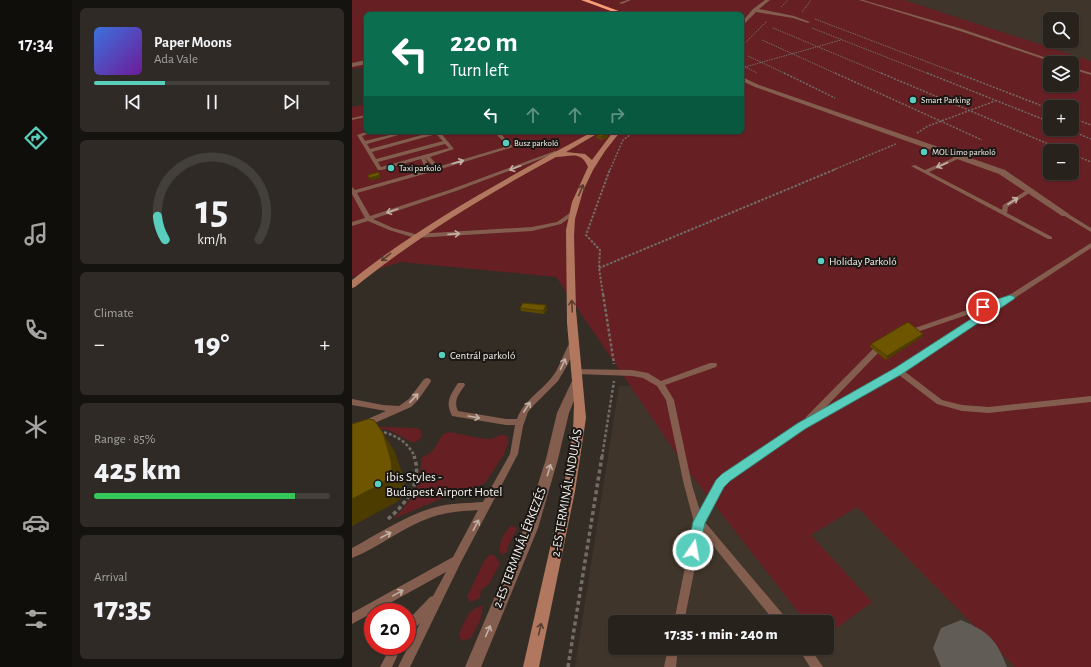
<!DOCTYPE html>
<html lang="en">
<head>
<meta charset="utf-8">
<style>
	body { margin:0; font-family:"Alegreya Sans",sans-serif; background:#2f2a25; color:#f1f3f6; height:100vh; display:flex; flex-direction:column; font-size:15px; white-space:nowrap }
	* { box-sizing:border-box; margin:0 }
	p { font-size:13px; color:#a4a4a3 }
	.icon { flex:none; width:22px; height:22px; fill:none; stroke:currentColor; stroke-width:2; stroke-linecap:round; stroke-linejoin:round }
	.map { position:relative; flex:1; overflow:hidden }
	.details { display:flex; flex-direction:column; gap:8px; padding:8px; background:#15130f; width:280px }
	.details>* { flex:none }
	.guide { position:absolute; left:12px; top:12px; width:380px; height:122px; border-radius:6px; box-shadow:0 1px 3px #0004,0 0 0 1px #433f3b; background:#0b6e4f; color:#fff; overflow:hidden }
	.buttons { position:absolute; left:691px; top:12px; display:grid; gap:8px }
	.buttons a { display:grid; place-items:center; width:36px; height:36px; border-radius:6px; background:#27221c; box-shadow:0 1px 3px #0004,0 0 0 1px #433f3b; font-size:20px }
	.speed { position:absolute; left:12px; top:603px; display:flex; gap:8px; font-size:20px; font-weight:700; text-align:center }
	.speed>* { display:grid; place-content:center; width:52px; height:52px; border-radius:50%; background:#27221c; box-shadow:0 1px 3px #0004,0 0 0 1px #433f3b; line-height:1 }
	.speed .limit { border:6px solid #d22; background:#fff; color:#111 }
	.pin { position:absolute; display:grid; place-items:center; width:34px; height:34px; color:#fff; margin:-17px; border:2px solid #fff; border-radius:50%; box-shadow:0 1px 4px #0007 }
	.me { position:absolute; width:44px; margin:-22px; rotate:12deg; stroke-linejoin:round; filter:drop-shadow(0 0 3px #0008) }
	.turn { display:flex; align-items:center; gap:14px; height:84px; padding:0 20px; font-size:18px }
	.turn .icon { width:52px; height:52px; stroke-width:2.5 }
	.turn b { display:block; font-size:28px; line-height:34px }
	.lanes { display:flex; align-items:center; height:38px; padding:0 20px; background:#0003; justify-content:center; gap:20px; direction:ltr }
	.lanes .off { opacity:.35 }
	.big { font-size:30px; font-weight:800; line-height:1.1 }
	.details .widget { flex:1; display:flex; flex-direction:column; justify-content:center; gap:6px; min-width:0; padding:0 14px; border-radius:6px; background:#2f2a25 }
	.details .dial { align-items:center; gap:0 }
	.dial svg { height:104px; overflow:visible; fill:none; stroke:#433f3b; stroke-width:7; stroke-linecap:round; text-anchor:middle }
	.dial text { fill:#f1f3f6; stroke:none }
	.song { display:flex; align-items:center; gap:12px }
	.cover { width:48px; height:48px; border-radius:6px; background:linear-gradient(135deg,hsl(220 70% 55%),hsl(280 70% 35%)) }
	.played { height:4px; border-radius:2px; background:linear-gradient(90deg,#5acebd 30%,#433f3b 30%) }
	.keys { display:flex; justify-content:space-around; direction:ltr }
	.heat { display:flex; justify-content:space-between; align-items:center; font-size:22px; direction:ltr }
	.charge { height:6px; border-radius:3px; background:linear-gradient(90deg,#34c759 85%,#433f3b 0) }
	.trip { position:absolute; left:256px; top:615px; width:226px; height:40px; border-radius:6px; background:#27221c; box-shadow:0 1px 3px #0004,0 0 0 1px #433f3b; font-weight:800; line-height:40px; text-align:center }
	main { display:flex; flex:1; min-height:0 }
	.dock { display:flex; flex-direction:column; width:72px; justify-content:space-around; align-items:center; background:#100e0b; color:#a4a4a3 }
	.dock .icon { width:28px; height:28px }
	.dock .active { color:#5acebd }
	.dock b { font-size:18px; color:#f1f3f6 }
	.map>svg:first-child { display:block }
	.built { fill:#40352a; fill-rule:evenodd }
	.green { fill:#661f23; fill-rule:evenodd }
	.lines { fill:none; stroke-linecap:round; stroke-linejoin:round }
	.taxiway { fill:#625c56; fill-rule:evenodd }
	.path-far4 { stroke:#736d66; stroke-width:1; stroke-dasharray:1.5 1; stroke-linecap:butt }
	.path-far3 { stroke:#736d66; stroke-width:1.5; stroke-dasharray:2 1.5; stroke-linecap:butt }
	.path-far2 { stroke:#736d66; stroke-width:2; stroke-dasharray:2.5 1.5; stroke-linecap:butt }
	.path-far1 { stroke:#736d66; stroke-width:2.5; stroke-dasharray:3 2; stroke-linecap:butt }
	.path { stroke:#736d66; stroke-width:3.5; stroke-dasharray:4 3; stroke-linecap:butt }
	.lane { fill:#835e4e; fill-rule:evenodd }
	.street { fill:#835e4e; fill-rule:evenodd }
	.secondary { fill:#b2785f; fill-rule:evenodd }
	.highway { fill:#f79d75; fill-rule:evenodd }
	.wall { fill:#5f4a00 }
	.shaded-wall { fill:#4d3c00 }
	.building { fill:#6e5600; stroke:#4d3c00 }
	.oneway { stroke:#c2afa5 }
	.oneway2 { stroke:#563d31 }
	.route { fill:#5acebd; stroke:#3a867b }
	.poi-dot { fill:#5acebd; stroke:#191613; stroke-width:1.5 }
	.labels { text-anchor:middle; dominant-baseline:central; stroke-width:4; stroke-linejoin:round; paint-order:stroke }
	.far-poi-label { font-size:9px; fill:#f6f2ed; stroke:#191613; text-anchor:start }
	.poi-label { font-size:11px; fill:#f6f2ed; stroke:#191613; text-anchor:start }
	.near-poi-label { font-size:13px; fill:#f6f2ed; stroke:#191613; text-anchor:start }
	.near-street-label { font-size:13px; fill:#f6f2ed; stroke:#191613 }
</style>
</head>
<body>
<main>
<nav class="dock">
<b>17:34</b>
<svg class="icon active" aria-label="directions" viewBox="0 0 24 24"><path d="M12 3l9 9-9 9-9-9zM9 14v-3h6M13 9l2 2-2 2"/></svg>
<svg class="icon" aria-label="music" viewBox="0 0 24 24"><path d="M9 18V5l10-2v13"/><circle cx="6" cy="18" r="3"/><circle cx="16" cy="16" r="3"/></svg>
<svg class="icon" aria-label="phone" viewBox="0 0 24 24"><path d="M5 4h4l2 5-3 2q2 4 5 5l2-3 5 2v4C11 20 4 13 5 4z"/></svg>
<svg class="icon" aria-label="climate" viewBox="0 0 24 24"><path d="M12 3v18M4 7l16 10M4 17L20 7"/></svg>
<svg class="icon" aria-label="car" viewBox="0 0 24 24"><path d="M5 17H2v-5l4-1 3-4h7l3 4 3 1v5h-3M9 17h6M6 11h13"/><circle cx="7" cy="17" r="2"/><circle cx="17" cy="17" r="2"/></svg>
<svg class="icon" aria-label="filters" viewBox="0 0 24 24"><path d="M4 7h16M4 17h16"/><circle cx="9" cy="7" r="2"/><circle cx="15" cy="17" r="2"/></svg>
</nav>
<section class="details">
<div class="widget">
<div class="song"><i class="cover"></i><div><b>Paper Moons</b><p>Ada Vale</p></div></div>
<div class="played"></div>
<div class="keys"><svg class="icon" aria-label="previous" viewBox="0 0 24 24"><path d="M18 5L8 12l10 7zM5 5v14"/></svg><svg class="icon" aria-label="pause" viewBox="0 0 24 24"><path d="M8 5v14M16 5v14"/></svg><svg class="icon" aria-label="next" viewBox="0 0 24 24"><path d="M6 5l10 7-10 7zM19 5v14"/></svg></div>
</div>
<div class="widget dial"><svg viewBox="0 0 100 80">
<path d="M14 69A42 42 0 1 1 86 69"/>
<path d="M14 69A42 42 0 0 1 8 51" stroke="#5acebd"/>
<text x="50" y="56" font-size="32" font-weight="700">15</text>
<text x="50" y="72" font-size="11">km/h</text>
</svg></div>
<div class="widget"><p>Climate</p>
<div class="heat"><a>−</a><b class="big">19°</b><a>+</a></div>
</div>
<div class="widget"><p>Range · 85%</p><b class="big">425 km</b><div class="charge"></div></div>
<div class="widget"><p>Arrival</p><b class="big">17:35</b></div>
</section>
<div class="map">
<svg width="739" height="667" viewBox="0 0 739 667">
	<rect width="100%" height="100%" fill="#342d26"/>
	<!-- built -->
	<path class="built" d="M443,0H739V667H223L267,386H292ZM698,19H720V41H698ZM698,63H720V85H698ZM698,107H720V129H698ZM698,151H720V173H698ZM263,622H475V648H263Z"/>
	<!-- green -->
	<path class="green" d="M0,0H552L739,61V667H663L505,507L459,535L520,602L475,635V622H454L337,472L204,277L49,262L0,277V107L14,104V132H390V14H14V67L0,69ZM698,63H720V85H698ZM698,107H720V129H698ZM698,151H720V173H698Z
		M28,427L64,428L69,430L70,436C67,440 64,443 59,442L37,430L28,429Z
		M98,432C110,434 127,439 138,439C145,438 148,432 156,437V443L151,456L134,482L116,492L93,497L41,519C61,500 70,486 69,458L80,452L91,434Z
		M160,525L165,529L157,544L155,552L150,555L147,551C149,540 151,532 160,525Z
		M137,555H142L148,563L137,584L129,590L128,598L118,602L115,597L132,561Z
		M131,606L128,621L119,638L110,641L107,634C113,622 116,608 131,606Z"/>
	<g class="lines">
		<!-- taxiway -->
		<path class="taxiway" d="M609,620C637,632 644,639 655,667H589L581,648L589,628Z"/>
		<!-- path-far4 -->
		<path class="path-far4" d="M429,7L436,0
			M450,12L459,0
			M463,19L607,74
			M421,28L531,74
			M460,28L577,74
			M410,40L485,74
			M390,46L415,21
			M396,56L434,74
			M390,65L405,73
			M393,67L489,40"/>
		<!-- path-far3 -->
		<path class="path-far3" d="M432,73L483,98
			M483,73L630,140
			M529,73L713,151
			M575,73L698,122
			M605,73L698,109
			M720,118L739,125
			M715,129L739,139
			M565,133L576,126L643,101
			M720,154L739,162
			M258,170L271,140L282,132
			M481,170L544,144"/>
		<!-- path-far2 -->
		<path class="path-far2" d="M247,268L484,169
			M251,295L247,268L248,250L234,235L258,169"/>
		<!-- path-far1 -->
		<path class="path-far1" d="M251,294L262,364
			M27,431C44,435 55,441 63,457
			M250,457L262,381"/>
		<!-- path -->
		<path class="path" d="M36,519C55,503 71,482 62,456
			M216,667L250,456"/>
		<!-- lane -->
		<path class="lane" d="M275,0H279L270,4L267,3Z
			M507,0H511L610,29L709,63H703L608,31Z
			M720,67L739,73V75L720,69Z
			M14,115V117L0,120V118Z
			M14,132H21L10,136L13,141L50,132H57L15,144L18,149L81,132H88L102,149L78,157L85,165V167L156,146L142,132H147L161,147L79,172L5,193L18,216L100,189L203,151L207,152L104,191L21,219L41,228L63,234L180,227L205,222L218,213H222L223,214L209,224L180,231L63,238L37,230L16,221L0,226V222L13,218L0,194V187L3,190L74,170L69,159L30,170H26L5,135ZM84,134L91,141L24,159L20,152ZM93,144L97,148L29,167L26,162ZM73,158L80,165L78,168Z
			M606,156H608V158L577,172L650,210L651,205L675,190H679V192L656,207L655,213L700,237V239H696L559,166L563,165L573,170Z
			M713,212L739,228V232L711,215V213Z
			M739,243V248L552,371L590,400L610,405L637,407L739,396V402L637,413L610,411L585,404L547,375L452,428L377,480L371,487L352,521L434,618L435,622H423L350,532L332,622H322L342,522L332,485L314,400L305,386L291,378L280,376L224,374L221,373L220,371L221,369L280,370L296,373L309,381L358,363H364L365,365L364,367L313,385L322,400L340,485L348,511L365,481L371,474L453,420L454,417L521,349H527L528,351L471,410L544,369L641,306L562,333L559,331L560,329L647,299H651Z
			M221,340L225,343L216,364L206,381L182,405L176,412L171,426L166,454L108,564L58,667H46L68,623L59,633L55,634V621L78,597L81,596L94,572L0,624V613L101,557L126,510C111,511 95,512 80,517C52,526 28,547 0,558V548C28,533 57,513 88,506C102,503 117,503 131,502L158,454L163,425H154L100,416C93,401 98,396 106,383H112L113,385C107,394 101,400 106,411L154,419H165C172,399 192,390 203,373C208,366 215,343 221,340Z
			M75,378L78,379L79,381L78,383L66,400L59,407L0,433V426L34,411L0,405V399L31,405L47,406L57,399L72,379Z
			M39,646H50L40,667H28Z
			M316,648H326L324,667H312Z
			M446,648H458L471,667H458Z"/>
		<!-- street -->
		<path class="street" d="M413,0H418L407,9L442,16L458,22L456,23L441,18L404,12L390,26V22L401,9Z
			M14,60V64L0,67V63Z
			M390,77L407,85L653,170L717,214L713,216H710L647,174L403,87L390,81Z
			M225,377L229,378L230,381L217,413L206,459L186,528L129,667H113L172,528L194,459L205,413L220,381L221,378Z"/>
		<!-- secondary -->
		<path class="secondary" d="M240,132H248L214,152L233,154L240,160L261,132H268L253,151L241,170L231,191L223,219L222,236L224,310L234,418L223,491L187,667H171L211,491L221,433L222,404L215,323L214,230L220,202L236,167C229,150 218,157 204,157C134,195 66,236 3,287L0,288V280C74,221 157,177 240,132Z"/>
		<!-- highway -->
		<path class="highway" d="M229,0H237L272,13L267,14Z"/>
	</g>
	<!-- wall -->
	<path class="wall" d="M244,135L256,137L250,140L245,138Z
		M168,308L195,309L192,314L169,311Z
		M570,337L534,360L518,347L519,344Z"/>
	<!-- shaded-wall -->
	<path class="shaded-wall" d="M256,134V137L250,140L249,137Z
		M28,175L29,178L19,181L17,178Z
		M194,305L195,309L192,314L191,311Z
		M571,334L570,337L534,360L535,356Z
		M31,433L43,452L52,479L53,490L50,497L43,503L0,526V499Z"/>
	<!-- building -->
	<path class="building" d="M250,132L256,134L249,137L244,135Z
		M26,172L28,175L17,178L16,175Z
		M171,303L194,305L191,311L168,308Z
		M556,322L571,334L535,356L519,344Z
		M16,419L22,420L31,433L39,460L40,471L36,478L29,484L0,499V424Z"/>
	<!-- one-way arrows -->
	<defs><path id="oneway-shaft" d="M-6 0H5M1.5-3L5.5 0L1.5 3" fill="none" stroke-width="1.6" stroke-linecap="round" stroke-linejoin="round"/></defs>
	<g class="oneway">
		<use href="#oneway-shaft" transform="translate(106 162) rotate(-16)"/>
		<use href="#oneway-shaft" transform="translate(590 165) rotate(157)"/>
		<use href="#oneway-shaft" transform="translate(163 168) rotate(159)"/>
		<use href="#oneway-shaft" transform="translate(661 201) rotate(-33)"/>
		<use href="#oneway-shaft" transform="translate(40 211) rotate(161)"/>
		<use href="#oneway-shaft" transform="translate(102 234) rotate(-4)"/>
		<use href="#oneway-shaft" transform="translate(211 364) rotate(-65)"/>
		<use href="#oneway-shaft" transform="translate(62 398) rotate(-47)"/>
		<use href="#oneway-shaft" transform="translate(175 407) rotate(-57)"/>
		<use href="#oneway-shaft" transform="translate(122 417) rotate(10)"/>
		<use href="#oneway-shaft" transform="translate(197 470) rotate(-73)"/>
		<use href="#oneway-shaft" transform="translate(124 525) rotate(-62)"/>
		<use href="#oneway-shaft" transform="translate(34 535) rotate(-28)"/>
		<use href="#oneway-shaft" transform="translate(46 593) rotate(-29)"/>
		<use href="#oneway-shaft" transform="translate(136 631) rotate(-67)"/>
	</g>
	<g class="oneway2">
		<use href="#oneway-shaft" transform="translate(229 190) rotate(-68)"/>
		<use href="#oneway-shaft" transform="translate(34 257) rotate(142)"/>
		<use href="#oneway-shaft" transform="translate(220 306) rotate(-93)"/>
		<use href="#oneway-shaft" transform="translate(188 629) rotate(-77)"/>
	</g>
	<!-- route -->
	<path class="route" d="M658,295L663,297L662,299L550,374L453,429L378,481L372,487L353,523L346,555L341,556L337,555L335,550L341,522L364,480L370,474L446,423L543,368L636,308L628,309L627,307L628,305Z"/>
	<!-- markers -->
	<g class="poi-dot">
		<circle cx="561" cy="100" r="4"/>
		<circle cx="154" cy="143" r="4"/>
		<circle cx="572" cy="152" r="4"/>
		<circle cx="39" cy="168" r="4"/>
		<circle cx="469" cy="261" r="4"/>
		<circle cx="90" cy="355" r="4"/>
		<circle cx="26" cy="484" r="4"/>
	</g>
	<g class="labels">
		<!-- far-poi labels -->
		<g class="far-poi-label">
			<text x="569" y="100">Smart Parking</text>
			<text x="162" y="143">Busz parkoló</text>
			<text x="580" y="152">MOL Limo parkoló</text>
			<text x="47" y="168">Taxi parkoló</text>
		</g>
		<!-- poi labels -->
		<g class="poi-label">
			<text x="477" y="261">Holiday Parkoló</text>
			<text x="98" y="355">Centrál parkoló</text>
		</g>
		<!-- near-poi labels -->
		<g class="near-poi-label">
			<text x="34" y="477">ibis Styles -<tspan x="34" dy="15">Budapest Airport Hotel</tspan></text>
		</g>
		<!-- near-street labels -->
		<g class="near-street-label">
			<text transform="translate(215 493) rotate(-80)">2-ES TERMINÁL INDULÁS</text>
			<text transform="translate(168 548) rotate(-69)">2-ES TERMINÁL ÉRKEZÉS</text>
		</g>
	</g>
</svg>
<div class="buttons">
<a><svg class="icon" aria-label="search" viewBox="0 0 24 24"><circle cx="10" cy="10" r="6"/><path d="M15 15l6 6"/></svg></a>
<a><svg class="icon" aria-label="layers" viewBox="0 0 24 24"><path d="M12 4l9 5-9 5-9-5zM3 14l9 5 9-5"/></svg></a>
<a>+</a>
<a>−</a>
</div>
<div class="speed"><div class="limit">20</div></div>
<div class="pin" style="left:631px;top:307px;background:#d93025"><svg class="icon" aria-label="arrive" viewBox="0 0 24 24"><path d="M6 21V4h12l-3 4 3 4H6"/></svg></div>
<svg class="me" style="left:341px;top:550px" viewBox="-20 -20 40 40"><circle r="17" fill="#5acebd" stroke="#fff" stroke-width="3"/><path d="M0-11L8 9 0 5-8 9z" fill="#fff"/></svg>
<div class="trip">17:35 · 1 min · 240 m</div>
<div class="guide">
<div class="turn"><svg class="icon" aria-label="left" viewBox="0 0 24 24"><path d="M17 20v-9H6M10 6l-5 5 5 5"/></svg><div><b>220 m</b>Turn left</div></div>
<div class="lanes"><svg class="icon" aria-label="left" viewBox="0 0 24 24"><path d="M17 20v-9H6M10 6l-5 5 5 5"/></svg><svg class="icon off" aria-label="ahead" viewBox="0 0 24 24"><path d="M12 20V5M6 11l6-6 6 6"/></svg><svg class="icon off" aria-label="ahead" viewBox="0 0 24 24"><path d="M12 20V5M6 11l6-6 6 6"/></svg><svg class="icon off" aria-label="right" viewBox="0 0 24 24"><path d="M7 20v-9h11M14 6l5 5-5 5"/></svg></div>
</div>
</div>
</main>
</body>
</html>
